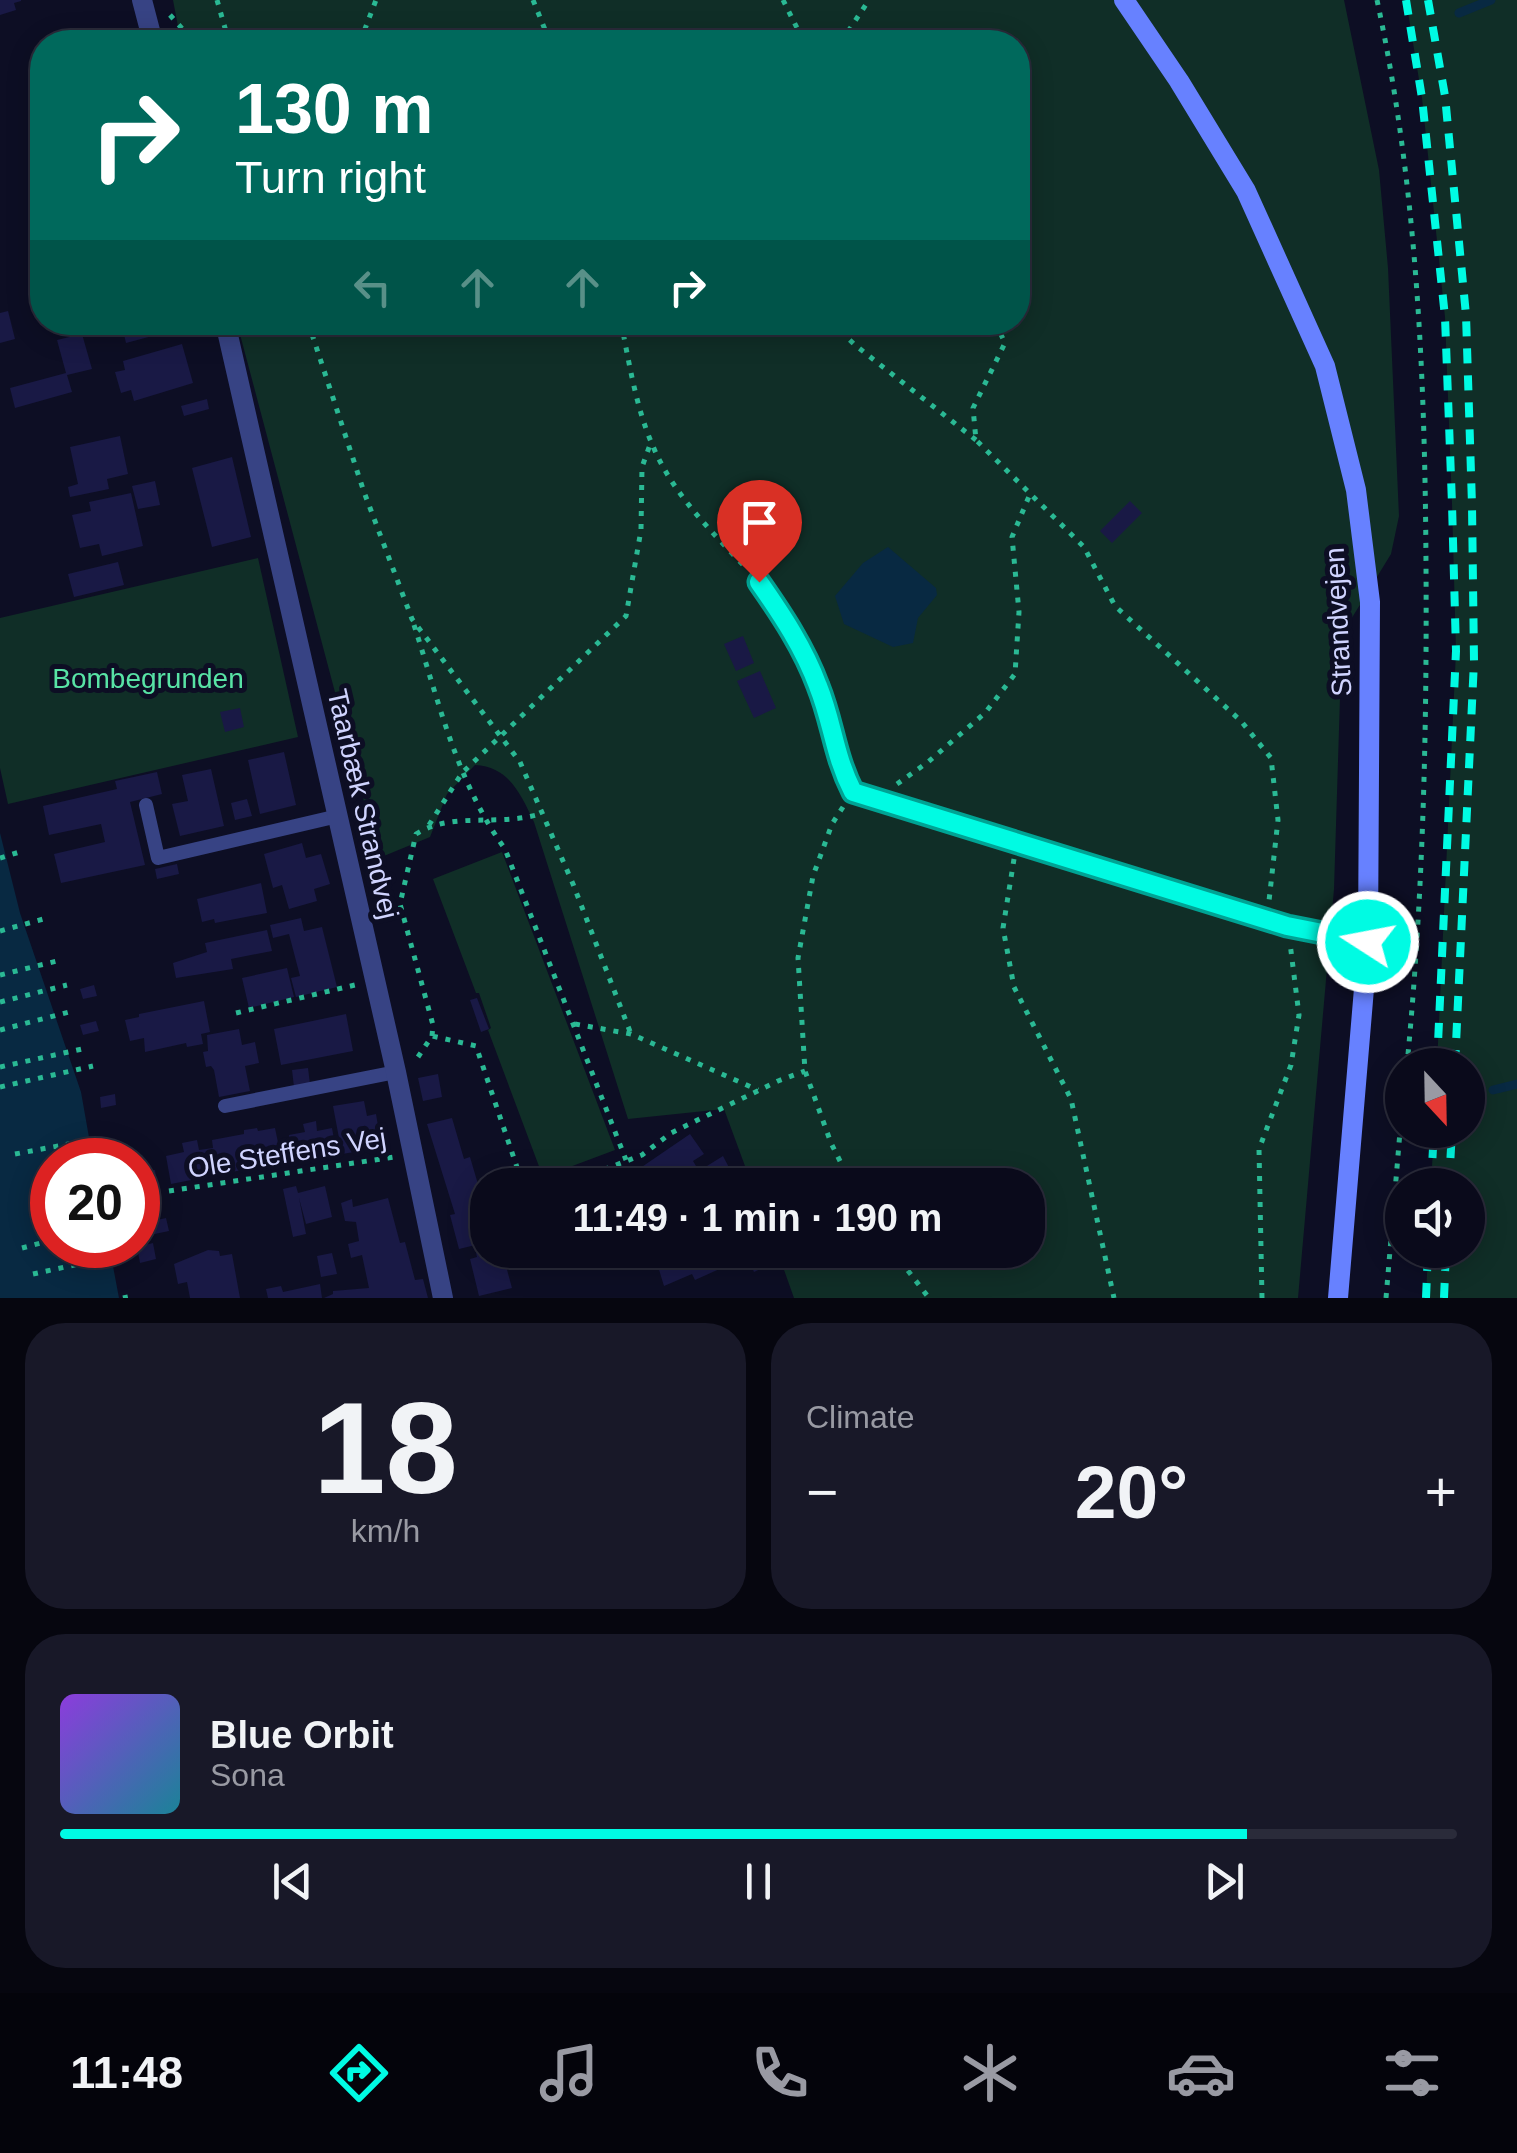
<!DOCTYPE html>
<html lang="en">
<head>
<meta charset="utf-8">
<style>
	body { margin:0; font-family:Arial,sans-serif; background:#181828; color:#f1f3f6; height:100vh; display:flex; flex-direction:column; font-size:38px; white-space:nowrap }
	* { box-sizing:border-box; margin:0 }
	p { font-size:32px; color:#999aa3 }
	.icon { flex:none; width:55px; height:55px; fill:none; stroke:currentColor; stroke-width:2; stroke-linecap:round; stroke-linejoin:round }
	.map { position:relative; height:1298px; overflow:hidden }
	.sheet { display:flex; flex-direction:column; gap:25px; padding:25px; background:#06060f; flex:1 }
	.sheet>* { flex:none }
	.hud { position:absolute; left:30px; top:30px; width:1000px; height:305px; border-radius:40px; box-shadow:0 5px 25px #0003,0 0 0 2px #2a2b3a; background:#00695c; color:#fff; overflow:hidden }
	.needle { width:65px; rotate:158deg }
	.controls { position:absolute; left:1385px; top:1048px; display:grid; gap:20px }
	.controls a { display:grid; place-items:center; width:100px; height:100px; border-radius:50%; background:#0a0a1b; box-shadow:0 5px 25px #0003,0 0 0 2px #2a2b3a; font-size:50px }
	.speed { position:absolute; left:30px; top:1138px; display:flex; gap:20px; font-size:50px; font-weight:700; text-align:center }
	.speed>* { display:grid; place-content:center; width:130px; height:130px; border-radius:50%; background:#0a0a1b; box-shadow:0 5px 25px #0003,0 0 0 2px #2a2b3a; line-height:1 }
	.speed .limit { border:15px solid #d22; background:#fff; color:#111 }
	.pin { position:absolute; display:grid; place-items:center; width:85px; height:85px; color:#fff; margin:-102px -42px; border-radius:50% 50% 50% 0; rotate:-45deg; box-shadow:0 0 10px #0007 }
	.pin .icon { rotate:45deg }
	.me { position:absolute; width:110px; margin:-55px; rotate:281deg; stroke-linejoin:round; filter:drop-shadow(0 0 8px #0008) }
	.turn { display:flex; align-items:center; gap:35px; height:210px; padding:0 40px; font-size:45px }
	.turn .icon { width:130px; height:130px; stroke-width:2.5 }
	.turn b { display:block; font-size:70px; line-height:85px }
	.lanes { display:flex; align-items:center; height:95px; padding:0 40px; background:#0003; justify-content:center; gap:50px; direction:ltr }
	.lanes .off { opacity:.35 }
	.big { font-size:75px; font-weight:600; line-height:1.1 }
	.sheet .tile { flex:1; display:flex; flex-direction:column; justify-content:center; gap:15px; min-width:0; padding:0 35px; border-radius:40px; background:#181828 }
	.sheet .dial { align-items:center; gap:0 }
	.dial b { font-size:130px; line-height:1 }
	.song { display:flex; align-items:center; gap:30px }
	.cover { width:120px; height:120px; border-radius:15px; background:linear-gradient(135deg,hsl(270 70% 55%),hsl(190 70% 35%)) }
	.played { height:10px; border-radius:5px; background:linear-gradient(90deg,#00fbe3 85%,#2a2b3a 85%) }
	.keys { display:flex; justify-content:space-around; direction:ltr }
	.heat { display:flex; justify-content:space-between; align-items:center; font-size:55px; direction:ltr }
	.sheet .tiles { flex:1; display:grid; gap:25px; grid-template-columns:1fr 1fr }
	.tile:last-child { grid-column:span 2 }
	.trip { position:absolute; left:470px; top:1168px; width:575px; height:100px; border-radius:40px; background:#0a0a1b; box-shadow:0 5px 25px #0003,0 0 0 2px #2a2b3a; font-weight:600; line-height:100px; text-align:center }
	.tabs { display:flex; height:160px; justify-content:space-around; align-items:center; background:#04040b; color:#999aa3 }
	.tabs .icon { width:70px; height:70px }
	.tabs .current { color:#00fbe3 }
	.tabs b { font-size:45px; color:#f1f3f6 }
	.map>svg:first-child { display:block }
	.green { fill:#102e27 }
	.water { fill:#082942 }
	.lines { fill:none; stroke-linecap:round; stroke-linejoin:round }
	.stream { stroke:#082942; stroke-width:9 }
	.building { fill:#191945 }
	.path { stroke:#2ab994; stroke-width:5; stroke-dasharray:5 8; stroke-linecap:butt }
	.service { stroke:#374384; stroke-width:14 }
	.minor { stroke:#374384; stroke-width:20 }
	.secondary { stroke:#6781ff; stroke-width:20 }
	.rail { stroke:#00fbe3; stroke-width:8; stroke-dasharray:15 12; stroke-linecap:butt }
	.route-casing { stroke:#00a394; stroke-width:25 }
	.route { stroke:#00fbe3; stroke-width:18 }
	.labels { text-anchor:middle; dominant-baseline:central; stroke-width:10; stroke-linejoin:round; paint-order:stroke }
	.street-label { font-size:28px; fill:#d0d4ff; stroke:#0d0e24 }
	.park-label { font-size:28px; fill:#58e3a5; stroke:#0d0e24 }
</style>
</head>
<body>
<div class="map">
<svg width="1517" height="1298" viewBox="0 0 1517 1298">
	<rect width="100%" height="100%" fill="#0d0e24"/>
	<!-- green -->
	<path class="green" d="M173,0H1344L1379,170L1388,268L1399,516L1391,554L1342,634L1334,889L1298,1298H794L777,1250H1028V1185H752L724,1109L628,1119L534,822C520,793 509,767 475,765L447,794L430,837L379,858L237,323L1018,322V42H181Z
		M1406,0H1517V1298H1426L1428,1250H1468V1185H1431L1434,1130H1468V1065H1437L1456,651L1452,504L1445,317L1422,98Z
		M258,558L298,737L8,804L0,768V618Z
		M502,852L615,1150L543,1177L488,1030L491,1028L479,993H476L433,879Z"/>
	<!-- water -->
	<path class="water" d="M888,547L936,588L937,595L918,618L913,643L893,647L844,624L835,596L863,563Z
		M0,833L20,913L81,1092L93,1160H52V1245H109L119,1298H0Z"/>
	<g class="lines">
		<!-- stream -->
		<path class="stream" d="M1459,13L1491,0
			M1493,1090L1517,1084"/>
	</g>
	<!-- building -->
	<path class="building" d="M0,0H21V1L14,3L16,10L0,15Z
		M106,31L109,42H99L97,34Z
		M8,311L15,339L0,343V313Z
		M121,322H189L190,326L126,343Z
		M82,334L92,369L67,375L72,392L15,408L10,388L66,373L57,340Z
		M182,344L193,383L134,401L131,390L121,393L115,372L125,370L123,361Z
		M207,399L209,409L184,416L181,406Z
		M120,436L128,474L107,479L109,489L70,497L68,487L78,484L70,447Z
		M232,457L251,537L212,547L192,468Z
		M155,481L160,505L138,509L132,486Z
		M131,493L143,546L102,556L99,544L80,548L72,515L91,511L89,502Z
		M1130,501L1142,513L1112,543L1100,531Z
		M118,562L124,585L74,597L68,574Z
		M743,636L754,663L736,671L724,644Z
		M760,671L776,708L754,718L737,681Z
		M240,708L244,727L225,732L220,712Z
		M284,752L296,805L260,814L248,760Z
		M211,769L224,826L180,836L172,804L188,801L182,775Z
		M157,772L162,794L130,802L145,865L61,883L54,854L105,842L101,824L49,835L43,806L117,789L115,781Z
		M247,799L252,816L235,820L231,803Z
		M302,843L306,858L321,854L330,884L314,889L317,901L289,909L282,885L273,888L264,854Z
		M177,864L179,874L157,879L155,869Z
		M261,883L267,913L215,923L214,919L202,922L197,899Z
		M301,918L304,931L322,927L337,987L296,997L291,978L300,976L289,934L273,938L270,925Z
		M267,930L272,951L231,959L233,969L176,978L173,963L207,952L205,943Z
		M287,968L294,997L249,1008L242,978Z
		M94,985L97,996L83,999L80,989Z
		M477,998L489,1029L481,1032L470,1000Z
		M204,1001L210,1032L201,1034L203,1044L187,1047L186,1043L145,1052L144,1038L130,1041L125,1020L139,1017V1014Z
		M346,1014L353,1051L281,1065L274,1029Z
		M96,1021L99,1031L83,1035L80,1025Z
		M239,1029L242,1045L255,1042L259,1063L245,1066L250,1091L219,1097L214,1070L211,1066L206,1067L203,1052L208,1051L207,1035Z
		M308,1068L310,1084L294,1087L292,1070Z
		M438,1074L442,1097L423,1101L418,1078Z
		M115,1094L116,1105L101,1108L100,1097Z
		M364,1101L367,1116L376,1114L379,1132L370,1133L373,1149L342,1154L333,1106Z
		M452,1118L464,1159L470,1157L480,1191L474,1193L479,1209L485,1207L488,1215V1242L459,1249L450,1215L455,1214L427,1124Z
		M316,1121L317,1131L332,1128L337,1156L294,1164L289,1135L305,1132L303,1124Z
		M257,1128L258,1131L275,1128L282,1162L171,1184L166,1156L184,1152L182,1143L197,1140L199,1150L213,1148L212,1140L244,1134V1130Z
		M690,1134L704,1154L693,1161L699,1171L723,1156L736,1181L728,1185H674L672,1182L667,1185H592L628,1171L630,1175Z
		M125,1148L128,1160H111L109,1151Z
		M155,1170L158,1189L138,1192V1172Z
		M296,1186L298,1193L325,1186L332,1217L306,1224L299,1198L306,1234L293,1237L283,1189Z
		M147,1195L151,1210L138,1213V1197Z
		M388,1198L400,1243L405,1242L415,1280L423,1279L428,1298H324L333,1294V1291L369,1288L362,1255L351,1258L348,1244L359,1241L356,1222L345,1221L341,1203L352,1199L353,1207Z
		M166,1218L169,1231L145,1236L143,1223Z
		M153,1243L156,1259L140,1263L137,1247Z
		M488,1245V1250L503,1251L505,1258H509L511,1265L506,1266L512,1288L479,1296L470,1259L477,1257L475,1248Z
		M208,1250L219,1251L220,1256L232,1254L240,1298H190L187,1282L178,1284L174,1264Z
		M653,1250H765L771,1264L754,1272L745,1251L733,1257L735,1262L695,1280L692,1274L664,1286Z
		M332,1253L337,1274L321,1277L317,1256Z
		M320,1284L322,1298H268L266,1289L281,1286L283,1292Z"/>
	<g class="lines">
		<!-- path -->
		<path class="path" d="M217,0L229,42
			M533,0L550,42
			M783,0L804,42
			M1377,0C1417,186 1425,376 1426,565C1427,732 1423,899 1407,1065
			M170,15L194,42
			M360,42L376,0
			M841,42L869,0
			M308,322L364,492L412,619L520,762L573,884L631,1034
			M621,322C629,362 636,407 652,444C672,493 710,530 746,568
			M831,322L855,345L976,440
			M995,322L1005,343L973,408L976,440L1084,547L1115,606L1241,721L1271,758L1278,820L1269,901
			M414,625C439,702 457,783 505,849L626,1160
			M897,784L928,762L985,713L1015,674L1019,612L1012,537L1030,494
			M843,807L832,824L813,876L798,958L805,1071L831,1143L852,1185
			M429,825L462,773L626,616L641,530L642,467L651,442
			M0,858L23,851
			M1014,859L1003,928L1014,987L1071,1099L1114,1298
			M0,931L47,918
			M0,975L61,960
			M0,1002L67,985
			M236,1013L355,985
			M575,1024L631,1034L758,1090
			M0,1030L73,1011
			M432,1036L433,1025L400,904L416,834C453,811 496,827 540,814
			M418,1057L432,1036L476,1046L523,1185
			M0,1067L82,1049
			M0,1087L93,1066
			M15,1154L90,1140
			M531,1185L571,1172L582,1178L642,1155L671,1133L778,1081L805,1071
			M169,1191L394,1157
			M22,1248L52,1240
			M892,1250L929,1298
			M33,1274L125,1254
			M123,1298L132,1296
			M1262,1298L1259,1149L1291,1065L1299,1015L1290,943
			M1386,1298L1402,1108"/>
		<!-- service -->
		<path class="service" d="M759,582L791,629L818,686L838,763L853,792L1287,925L1368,941
			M146,805L158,858L338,816
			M225,1106L396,1072"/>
		<!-- minor -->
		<path class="minor" d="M142,0L153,42
			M225,322L396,1072L443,1298"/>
		<!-- secondary -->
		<path class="secondary" d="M1124,0L1179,81L1246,191L1325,366L1356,490L1370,602L1368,941L1338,1298"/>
		<!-- rail -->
		<path class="rail" d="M1406,0L1422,98L1445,317L1452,504L1456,651L1437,1065
			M1428,0L1445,96L1466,315L1472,505L1474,661L1455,1065
			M1431,1185L1434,1130
			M1449,1185L1452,1130
			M1426,1298L1428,1250
			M1444,1298L1446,1250"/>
	</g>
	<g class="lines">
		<!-- route casing -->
		<g class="route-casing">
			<path id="route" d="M759,582C782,615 804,648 818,686C833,723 834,755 853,792L1287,926L1368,942"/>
		</g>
		<!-- route -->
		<use href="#route" class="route"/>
	</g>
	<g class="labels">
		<!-- street labels -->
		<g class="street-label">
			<text transform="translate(1338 622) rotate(-93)">Strandvejen</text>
			<text transform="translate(363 804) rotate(77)">Taarbæk Strandvej</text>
			<text transform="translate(287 1153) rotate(-9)">Ole Steffens Vej</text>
		</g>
		<!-- park labels -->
		<g class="park-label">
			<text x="148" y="678">Bombegrunden</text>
		</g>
	</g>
</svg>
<div class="controls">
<a><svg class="needle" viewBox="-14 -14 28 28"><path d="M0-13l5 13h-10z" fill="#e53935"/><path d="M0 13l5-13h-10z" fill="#999aa3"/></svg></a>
<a><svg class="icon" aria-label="sound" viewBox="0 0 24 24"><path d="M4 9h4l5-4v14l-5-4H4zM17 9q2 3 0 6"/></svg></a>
</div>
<div class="speed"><div class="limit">20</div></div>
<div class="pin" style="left:759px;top:582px;background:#d93025"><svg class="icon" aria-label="arrive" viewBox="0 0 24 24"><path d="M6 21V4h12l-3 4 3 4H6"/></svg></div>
<svg class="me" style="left:1368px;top:942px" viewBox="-20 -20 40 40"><circle r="17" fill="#00fbe3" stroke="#fff" stroke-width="3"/><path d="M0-11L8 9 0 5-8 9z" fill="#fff"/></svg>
<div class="trip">11:49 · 1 min · 190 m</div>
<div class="hud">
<div class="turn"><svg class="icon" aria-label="right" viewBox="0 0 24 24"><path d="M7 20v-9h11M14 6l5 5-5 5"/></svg><div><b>130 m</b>Turn right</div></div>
<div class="lanes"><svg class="icon off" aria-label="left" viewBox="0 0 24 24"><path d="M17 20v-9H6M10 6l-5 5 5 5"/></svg><svg class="icon off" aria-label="ahead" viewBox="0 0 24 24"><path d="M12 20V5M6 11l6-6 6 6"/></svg><svg class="icon off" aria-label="ahead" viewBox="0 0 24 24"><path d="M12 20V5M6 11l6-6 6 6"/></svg><svg class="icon" aria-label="right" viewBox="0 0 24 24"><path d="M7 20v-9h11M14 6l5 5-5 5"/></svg></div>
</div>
</div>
<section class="sheet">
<div class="tiles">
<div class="tile dial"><b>18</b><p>km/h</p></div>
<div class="tile"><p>Climate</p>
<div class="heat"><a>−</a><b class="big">20°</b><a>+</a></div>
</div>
<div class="tile">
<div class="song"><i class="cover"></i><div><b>Blue Orbit</b><p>Sona</p></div></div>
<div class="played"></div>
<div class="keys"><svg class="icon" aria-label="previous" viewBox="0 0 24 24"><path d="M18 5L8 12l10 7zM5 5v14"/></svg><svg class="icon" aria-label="pause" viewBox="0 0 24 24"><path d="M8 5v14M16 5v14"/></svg><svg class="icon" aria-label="next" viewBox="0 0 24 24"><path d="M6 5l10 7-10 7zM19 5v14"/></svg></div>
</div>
</div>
</section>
<nav class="tabs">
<b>11:48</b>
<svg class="icon current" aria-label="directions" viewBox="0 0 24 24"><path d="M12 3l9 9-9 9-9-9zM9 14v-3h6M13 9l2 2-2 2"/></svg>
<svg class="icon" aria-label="music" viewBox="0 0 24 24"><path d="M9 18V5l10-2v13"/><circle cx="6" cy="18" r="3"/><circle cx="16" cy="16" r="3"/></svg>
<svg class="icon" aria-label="phone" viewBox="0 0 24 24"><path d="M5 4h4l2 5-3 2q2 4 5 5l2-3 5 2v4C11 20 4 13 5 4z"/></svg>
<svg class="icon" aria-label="climate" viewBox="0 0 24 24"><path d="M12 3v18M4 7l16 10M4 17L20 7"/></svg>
<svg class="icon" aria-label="car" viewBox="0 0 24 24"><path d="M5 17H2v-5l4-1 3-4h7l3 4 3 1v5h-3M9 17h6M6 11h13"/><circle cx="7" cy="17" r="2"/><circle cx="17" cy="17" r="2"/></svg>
<svg class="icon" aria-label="filters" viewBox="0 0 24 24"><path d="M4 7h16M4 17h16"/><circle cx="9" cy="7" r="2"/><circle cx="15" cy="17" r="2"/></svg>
</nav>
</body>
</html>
